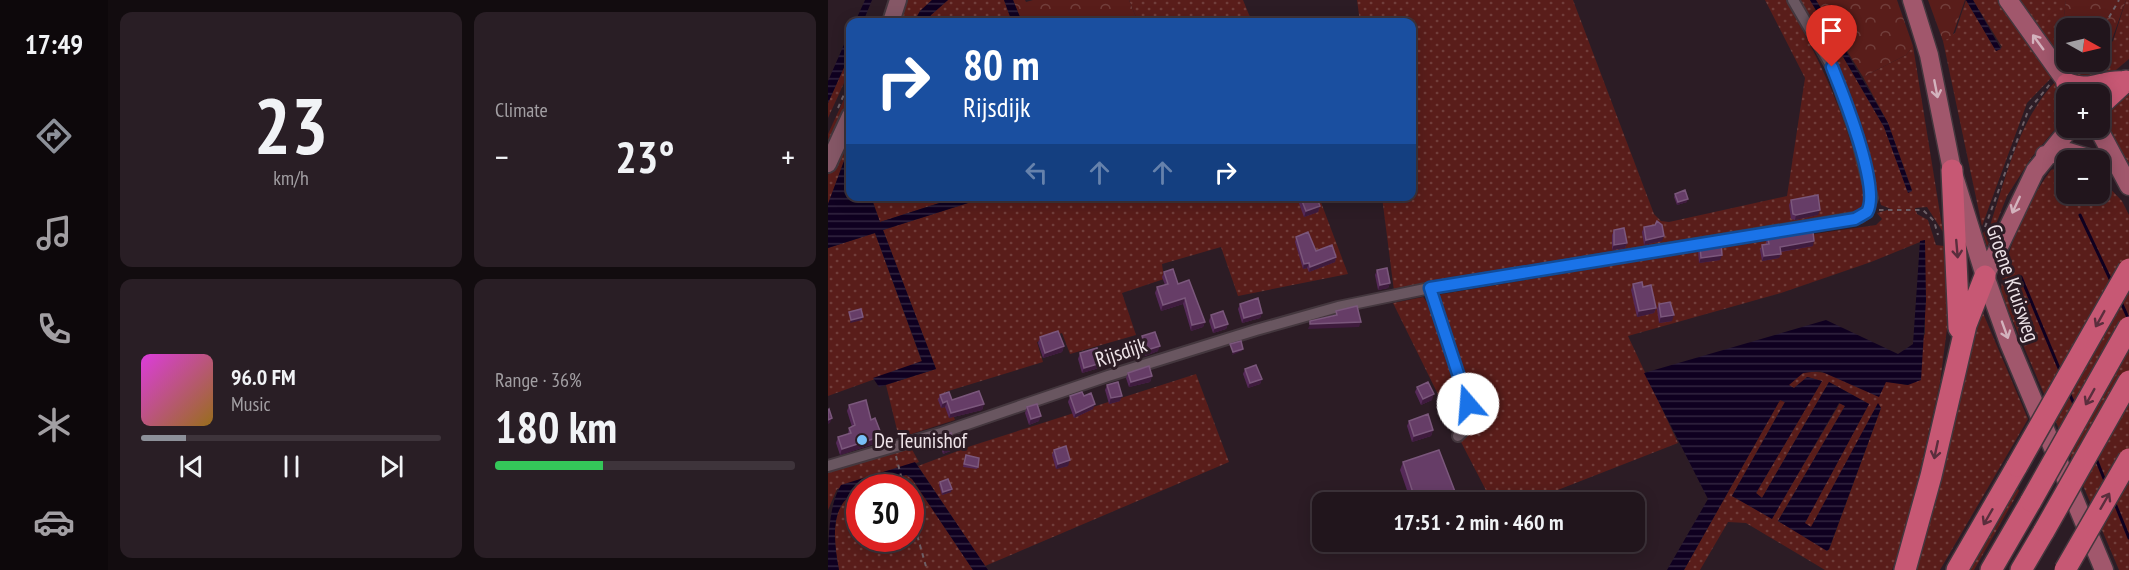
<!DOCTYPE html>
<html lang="en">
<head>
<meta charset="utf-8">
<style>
	body { margin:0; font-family:"PT Sans Narrow",sans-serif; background:#291e25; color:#f1f3f6; height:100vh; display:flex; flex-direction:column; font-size:22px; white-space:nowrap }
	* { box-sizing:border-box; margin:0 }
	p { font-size:20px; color:#a29fa3 }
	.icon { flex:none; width:33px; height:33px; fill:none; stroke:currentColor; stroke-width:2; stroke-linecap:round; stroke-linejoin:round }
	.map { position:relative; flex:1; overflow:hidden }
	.sheet { display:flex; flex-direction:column; gap:12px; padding:12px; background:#120c0f; width:720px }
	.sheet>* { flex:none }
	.hud { position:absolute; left:18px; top:18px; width:570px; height:183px; border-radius:12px; box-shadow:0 3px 15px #0003,0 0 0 2px #3e343b; background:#1a4fa0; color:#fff; overflow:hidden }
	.needle { width:39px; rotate:98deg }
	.controls { position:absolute; left:1228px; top:18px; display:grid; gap:12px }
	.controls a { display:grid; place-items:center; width:54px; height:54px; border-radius:12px; background:#21151c; box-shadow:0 3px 15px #0003,0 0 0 2px #3e343b; font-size:30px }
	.speed { position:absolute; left:18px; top:474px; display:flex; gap:12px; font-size:30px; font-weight:700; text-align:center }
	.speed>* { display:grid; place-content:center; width:78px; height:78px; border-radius:50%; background:#21151c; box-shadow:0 3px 15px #0003,0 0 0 2px #3e343b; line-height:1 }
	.speed .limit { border:9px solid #d22; background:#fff; color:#111 }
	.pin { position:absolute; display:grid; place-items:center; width:51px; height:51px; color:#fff; margin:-62px -26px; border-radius:50% 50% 50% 0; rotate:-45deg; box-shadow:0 0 6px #0007 }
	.pin .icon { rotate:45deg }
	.me { position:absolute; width:66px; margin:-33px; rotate:342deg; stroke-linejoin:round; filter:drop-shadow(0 0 4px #0008) }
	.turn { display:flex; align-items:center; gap:21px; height:126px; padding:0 18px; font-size:27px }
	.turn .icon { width:78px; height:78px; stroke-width:2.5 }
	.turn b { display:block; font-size:42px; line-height:51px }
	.lanes { display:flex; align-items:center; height:57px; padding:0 18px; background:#0003; justify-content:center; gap:30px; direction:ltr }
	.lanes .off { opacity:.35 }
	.big { font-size:45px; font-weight:800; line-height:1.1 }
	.sheet .card { flex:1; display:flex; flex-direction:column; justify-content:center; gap:9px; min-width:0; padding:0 21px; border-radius:12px; background:#291e25 }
	.sheet .dial { align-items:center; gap:0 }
	.dial b { font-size:78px; line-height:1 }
	.song { display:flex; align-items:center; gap:18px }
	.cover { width:72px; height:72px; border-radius:9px; background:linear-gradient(135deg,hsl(300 70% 55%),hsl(40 70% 35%)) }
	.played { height:6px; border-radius:3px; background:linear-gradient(90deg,#8c9099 15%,#3e343b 15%) }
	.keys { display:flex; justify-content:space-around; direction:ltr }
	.heat { display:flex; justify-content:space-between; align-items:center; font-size:33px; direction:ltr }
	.charge { height:9px; border-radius:4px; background:linear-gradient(90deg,#34c759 36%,#3e343b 0) }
	.sheet .tiles { flex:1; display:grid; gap:12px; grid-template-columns:repeat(2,1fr) }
	.trip { position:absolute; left:484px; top:492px; width:333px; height:60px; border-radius:12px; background:#21151c; box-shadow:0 3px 15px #0003,0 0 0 2px #3e343b; font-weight:800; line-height:60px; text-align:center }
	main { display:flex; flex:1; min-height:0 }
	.menu { display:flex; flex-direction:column; width:108px; justify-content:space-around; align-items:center; background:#0d080b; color:#a29fa3 }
	.menu .icon { width:42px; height:42px }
	.menu .on { color:#8c9099 }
	.menu b { font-size:27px; color:#f1f3f6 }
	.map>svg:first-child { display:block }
	.grass { fill:url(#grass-dots) }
	.forest { fill:url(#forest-crowns) }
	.water { fill:url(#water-rules) }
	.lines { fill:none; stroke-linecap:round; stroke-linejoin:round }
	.stream { stroke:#0f0020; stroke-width:3 }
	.minor-casing { stroke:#44373e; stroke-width:14 }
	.secondary-casing { stroke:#44373e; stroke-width:20 }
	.primary-casing { stroke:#44373e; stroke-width:21 }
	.motorway-casing { stroke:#44373e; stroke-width:24 }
	.path { stroke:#6e6067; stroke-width:2; stroke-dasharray:4.5 4.5; stroke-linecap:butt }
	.minor { stroke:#695660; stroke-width:10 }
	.secondary { stroke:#855766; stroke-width:16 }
	.primary { stroke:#a1576c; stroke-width:18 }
	.motorway { stroke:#c75874; stroke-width:21 }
	.motorway-bridge-casing { stroke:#44373e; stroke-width:24; stroke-linecap:butt }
	.motorway-bridge { stroke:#c75874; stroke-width:21 }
	.wall { fill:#552958 }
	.shaded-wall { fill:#3e1b3d }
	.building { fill:#663d67; stroke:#7b577c; stroke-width:1.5 }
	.oneway { stroke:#d3b2bd }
	.oneway2 { stroke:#5a2e3d }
	.route-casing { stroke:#114b97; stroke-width:15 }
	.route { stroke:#1a73e8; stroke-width:10 }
	.poi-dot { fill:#78bff7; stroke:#2c1c25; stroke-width:2 }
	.labels { text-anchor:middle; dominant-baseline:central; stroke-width:6; stroke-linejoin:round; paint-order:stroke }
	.street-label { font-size:21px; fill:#eee3e8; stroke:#2c1c25 }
	.poi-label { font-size:21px; fill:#eee3e8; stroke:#2c1c25; text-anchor:start }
</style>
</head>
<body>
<main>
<nav class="menu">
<b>17:49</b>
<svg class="icon on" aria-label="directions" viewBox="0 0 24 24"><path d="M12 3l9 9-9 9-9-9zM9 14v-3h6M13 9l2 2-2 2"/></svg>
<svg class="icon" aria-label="music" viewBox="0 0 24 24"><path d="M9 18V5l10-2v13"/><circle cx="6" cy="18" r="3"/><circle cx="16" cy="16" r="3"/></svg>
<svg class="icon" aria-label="phone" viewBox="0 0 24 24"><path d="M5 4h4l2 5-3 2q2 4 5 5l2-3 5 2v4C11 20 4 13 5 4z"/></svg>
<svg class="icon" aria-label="climate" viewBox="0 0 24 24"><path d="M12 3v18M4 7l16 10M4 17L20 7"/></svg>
<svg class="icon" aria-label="car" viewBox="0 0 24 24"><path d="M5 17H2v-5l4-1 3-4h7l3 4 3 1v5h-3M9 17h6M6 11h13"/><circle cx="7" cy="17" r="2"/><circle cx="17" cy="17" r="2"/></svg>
</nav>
<section class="sheet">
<div class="tiles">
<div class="card dial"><b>23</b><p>km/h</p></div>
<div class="card"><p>Climate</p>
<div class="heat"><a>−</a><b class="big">23°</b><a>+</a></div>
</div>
<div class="card">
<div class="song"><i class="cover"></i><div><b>96.0 FM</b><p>Music</p></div></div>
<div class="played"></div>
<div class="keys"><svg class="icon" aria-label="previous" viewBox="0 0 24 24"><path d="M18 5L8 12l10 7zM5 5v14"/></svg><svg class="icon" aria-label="pause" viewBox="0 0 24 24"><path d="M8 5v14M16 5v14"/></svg><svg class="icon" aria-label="next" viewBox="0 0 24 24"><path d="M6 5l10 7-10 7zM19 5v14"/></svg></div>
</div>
<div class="card"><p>Range · 36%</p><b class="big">180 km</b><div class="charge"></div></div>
</div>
</section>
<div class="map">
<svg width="1301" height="570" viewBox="0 0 1301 570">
	<defs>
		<pattern id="grass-dots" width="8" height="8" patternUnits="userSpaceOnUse" patternTransform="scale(1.5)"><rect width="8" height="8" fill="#591d1a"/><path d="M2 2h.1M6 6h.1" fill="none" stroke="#713e3b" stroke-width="1.8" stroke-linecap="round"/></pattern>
		<pattern id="forest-crowns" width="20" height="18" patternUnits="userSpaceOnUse" patternTransform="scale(1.5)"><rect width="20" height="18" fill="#591d1a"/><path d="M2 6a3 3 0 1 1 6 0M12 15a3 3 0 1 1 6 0" fill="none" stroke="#713e3b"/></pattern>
		<pattern id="water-rules" width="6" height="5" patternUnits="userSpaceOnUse" patternTransform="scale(1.5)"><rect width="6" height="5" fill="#0f0020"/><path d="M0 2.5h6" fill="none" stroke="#322540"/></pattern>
	</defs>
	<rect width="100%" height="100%" fill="#2c1c25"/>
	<!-- grass -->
	<path class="grass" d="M75,0H104L92,11L86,22H68Z
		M120,0H176L184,22H99L103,15Z
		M301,0H415L424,22H310Z
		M529,0H745L826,214L833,221L841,222L959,196L977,78L937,0H958C990,57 1009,96 1028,159C1031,170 1038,188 1037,199C1036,205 1031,210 1027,214L566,291L554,197L584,196V22H532Z
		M972,0H982L1056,127L1080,192L1084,190L1060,123L1035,77L1078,55L1085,46L1115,232L1099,207L1087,208L1089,214L1100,220L1108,245L1116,246L1120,321L1112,383L1079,527L1064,570H997L918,523L900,522L872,570H856L952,400L957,402L904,496L944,518L1012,403L1017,406L950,521L1001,550L1053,408L983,527L976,524L1041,404L1001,382L934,498L928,493L994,381L980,377L966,388L960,385C965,381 970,375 975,373C985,368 1063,382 1080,385L1097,333V240L1043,262L953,293L800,336L850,443L699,502H664L633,442L647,426V404L609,295L857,253L1048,225L1054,219L1049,213L1063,209L1053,205L1031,123L1012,73Z
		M1138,0L1168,51L1174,47L1145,0H1172L1226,75L1199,103L1154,226L1115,41L1127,33Z
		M1188,0H1238L1233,40L1239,45V62H1242L1235,66Z
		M1298,0H1301V59L1282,75L1247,78L1245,71L1254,62H1272V51L1285,41Z
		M22,54V70L0,118V103Z
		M1229,80L1239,94V115L1203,158L1179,196L1159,247L1155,233L1162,226C1178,176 1192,117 1229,80Z
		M22,86V98L0,146V134Z
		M1301,90V163L1272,119V113Z
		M22,128V145L0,204V175Z
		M1239,165V194H1272V178L1294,201L1301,215V570H1291L1173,293C1174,257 1201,199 1223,170Z
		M43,196L130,197L52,222Z
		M159,197H491L520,274L410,296L393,247L334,264L336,279L294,293L308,335L242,354L234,333L209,342L215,362L117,392L127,420L71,438L58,385L108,369L55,230Z
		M47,233L94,362L0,396V248Z
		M595,297L604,309L639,416L629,433L565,303Z
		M1151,312L1155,313L1200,419L1112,570H1085Z
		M368,374L401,462L157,566L90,466L143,446Z
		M82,446L91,462L9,489L0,510V471Z
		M78,475H82L145,570H11C6,543 0,502 31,491L32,538H82V488L43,487Z
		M1188,484L1191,491L1146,570H1138Z"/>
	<!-- forest -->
	<path class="forest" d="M185,0H197L198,2L205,0H301L310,22H194Z
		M988,0H1069L1085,46L1078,55L1035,77Z
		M1100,0H1137L1124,37L1115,41Z
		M1238,0H1298L1281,48L1272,51V28H1239V45L1233,40Z"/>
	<!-- water -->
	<path class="water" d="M37,0H44L35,22H27Z
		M104,0H120L103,15L99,22H86L92,11Z
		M176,0H185L194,22H184Z
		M982,0H988L1060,123L1084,191L1080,193L1056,127Z
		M1138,0H1145L1173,49L1168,51Z
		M22,31V54L0,103V81Z
		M22,145V196L43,197L52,222L130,197H159L55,230L108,369L51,387L45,378L94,361L47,233L0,248V204Z
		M1097,240L1098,300L1093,380L1080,385L1058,382L1051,397L992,371L975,373L961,385L966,388L979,377L994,381L928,493L934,498L1001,382L1041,404L977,523L983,527L1050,403L1053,408L1001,549L999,551L950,521L1017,406L1011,403L944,519L904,496L957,402L952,400L856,570H839L880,499L816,373L998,320L1070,354L1085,344L1092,241Z
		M87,462L160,570H145L84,479L78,475L43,487L32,488L31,491C0,502 6,543 11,570H0C0,544 0,506 13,485Z"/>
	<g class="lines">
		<!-- stream -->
		<path class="stream" d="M1252,215L1284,283
			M1193,277L1233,373
			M1293,302L1301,320
			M1241,393L1247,406
			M1267,456L1277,481
			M1286,501L1301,538"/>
		<!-- minor casing -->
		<g class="minor-casing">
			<path id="minor" d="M602,288L640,404C641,418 641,427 630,436
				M0,466L113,433L280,376L428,330L510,307L602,288L1032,217L1039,212L1044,198L1029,138L1004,67L965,0"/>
		</g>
		<!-- secondary casing -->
		<g class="secondary-casing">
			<path id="secondary" d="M63,22L70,0
				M0,164L22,116"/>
		</g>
		<!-- primary casing -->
		<g class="primary-casing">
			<path id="primary" d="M1084,0L1101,55L1124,170L1157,276L1181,343L1276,570
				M1180,0L1247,94
				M1270,128L1301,186
				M1217,155L1241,152L1267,160
				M1157,276L1207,171L1242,128"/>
		</g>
		<!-- motorway casing -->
		<g class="motorway-casing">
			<path id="motorway" d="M1239,84C1264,93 1275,79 1297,82
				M1272,105L1298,81
				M1124,170L1131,328
				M1077,570L1103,476L1138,325L1157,276
				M1129,570L1189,466
				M1163,570L1203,501
				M1193,570L1216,531"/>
		</g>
		<!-- path -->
		<path class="path" d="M1272,33L1291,0
			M1243,68L1249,62
			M10,108L22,81
			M1051,210H1095L1106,221L1110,235
			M1157,227L1200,111L1222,84
			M68,456L76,488
			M82,510L99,570"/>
		<!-- minor -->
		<use href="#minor" class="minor"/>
		<!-- secondary -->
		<use href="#secondary" class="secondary"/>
		<!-- primary -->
		<use href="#primary" class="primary"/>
		<!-- motorway -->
		<use href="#motorway" class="motorway"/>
		<!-- motorway-bridge casing -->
		<g class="motorway-bridge-casing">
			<path id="motorway-bridge" d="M1189,466L1301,269
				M1203,501L1301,327
				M1216,531L1301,381
				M1237,570L1301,459"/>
		</g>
		<!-- motorway-bridge -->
		<use href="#motorway-bridge" class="motorway-bridge"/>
	</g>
	<!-- wall -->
	<path class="wall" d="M847,194L859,202L849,205L846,197Z
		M469,196H488L492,206L490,212L476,217L469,198Z
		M963,200L990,215L967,220L963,219L961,205Z
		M816,227L834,241L816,245L814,232Z
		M786,230L799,243L797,248L784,250V235Z
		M939,236L985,246L953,252L951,258L934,261L932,250L934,245H938V241Z
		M468,237L488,251L508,257L507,262L481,272L479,268L475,269L467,242Z
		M872,246L892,260L871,263L870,251Z
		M549,270L562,283L560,288L550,290L547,275Z
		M336,272L350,284L377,322L375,327L363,331L355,304L333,311L327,293L329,287L337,285L334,277Z
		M805,284L828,308L826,313L809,317L803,290Z
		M412,304L434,313L432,318L414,323L410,309Z
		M831,304L844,321L831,323L829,309Z
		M383,315L400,324L398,329L385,333L381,321Z
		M314,336L330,351L317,356L312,341Z
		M212,337L236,346L234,352L215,358L210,343Z
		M270,352L279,357L277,363L273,364L271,368L254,373L250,359L252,353Z
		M417,369L434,379L432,384L420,388L415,374Z
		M300,373L324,376L322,382L301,387L298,378Z
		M279,385L292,401L281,404L277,390Z
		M589,387L604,400L593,405L587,392Z
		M112,395L124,400L156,404L154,410L121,418L117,407L113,408L110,400Z
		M242,396H256L265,409L246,418L240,402Z
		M21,405L43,420L54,436L52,442L12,455L8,443L10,437L20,434L21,428L24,427L19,411Z
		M199,407L211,421L201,425L197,413Z
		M581,421L605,430L603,436L584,442L579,426Z
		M113,436L127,445L125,450L115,454L111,441Z
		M226,450L240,466L228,469L224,455Z
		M137,458L150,467L149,469L135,467Z
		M575,462L631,502H583L572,470Z
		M112,482L123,492L114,495L111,485Z"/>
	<!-- shaded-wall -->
	<path class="shaded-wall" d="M860,199L859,202L849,205L850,202Z
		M492,206L490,212L476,217L478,211Z
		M992,210L990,215L967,220L968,215Z
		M836,236L834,241L816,245L818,240Z
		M986,241L985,246L950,252L952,247Z
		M799,243L797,248L784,250L786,245Z
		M953,254L951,258L934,261L936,256Z
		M894,255L892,260L871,263L873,258Z
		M508,257L507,262L481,272L482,267Z
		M481,263L479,268L475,269L476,264Z
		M562,283L560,288L550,290L552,285Z
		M357,298L355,304L333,311L335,305Z
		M828,308L826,313L809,317L811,311Z
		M434,313L432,318L414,323L416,318Z
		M846,315L844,321L831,323L833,317Z
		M35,317L34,320L22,323L23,320Z
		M377,322L375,327L363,331L364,325Z
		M533,322L531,327L480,329L482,324Z
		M400,324L398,329L385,333L387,328Z
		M236,346L234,352L215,358L217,353Z
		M332,346L330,351L317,356L319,350Z
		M415,349L414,351L404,355L405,352Z
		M279,357L277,363L273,364L271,368L254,373L256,368L272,359Z
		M324,376L322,382L301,387L303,382Z
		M434,379L432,384L420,388L422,383Z
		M606,394L604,400L593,405L595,399Z
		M294,396L292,401L281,404L283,398Z
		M119,401L117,407L113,408L115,403Z
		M156,404L154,410L121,418L123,413Z
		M267,404L265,409L246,418L248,413Z
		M213,416L211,421L201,425L203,419Z
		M4,418L2,423L0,424V420Z
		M605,430L603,436L584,442L586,436Z
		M54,436L52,442L12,455L14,449Z
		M127,445L125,450L115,454L117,448Z
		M242,460L240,466L228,469L230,464Z
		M124,489L123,492L114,495L115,492Z"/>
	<!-- building -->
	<path class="building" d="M857,190L860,199L850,202L847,194Z
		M990,195L992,210L968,215L965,214L963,200Z
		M472,196H488L492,206L478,211Z
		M829,221L834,225L836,236L818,240L816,227L827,225Z
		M796,228L799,243L786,245V230Z
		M480,232L488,251L504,245L508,257L482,267L481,263L476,264L468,237Z
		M985,232L986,241L952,247L953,254L936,256L934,245L941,244L939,236Z
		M893,242L894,255L873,258L872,246Z
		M559,268L562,283L552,285L549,270Z
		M345,269L350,284L361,280L377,322L364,325L357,298L335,305L329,287L340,284L336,272Z
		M814,282L815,287L823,285L828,308L811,311L805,284Z
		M430,298L434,313L416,318L412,304Z
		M842,302L846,315L833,317L831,304Z
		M529,306L533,322L482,324V321L509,315L508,311Z
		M33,309L35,317L23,320L21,312Z
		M395,311L400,324L387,328L383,315Z
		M230,331L236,346L217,353L212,337Z
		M327,332L332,346L319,350L314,336Z
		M413,341L415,349L405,352L402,344Z
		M269,348L270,352L276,350L279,357L272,359L273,363L256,368L252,353Z
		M428,365L434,379L422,383L417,369Z
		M321,366L324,376L303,382L300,373Z
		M290,382L294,396L283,398L279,385Z
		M600,382L606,394L595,399L589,387Z
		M151,391L156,404L123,413L119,401L115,403L112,395L121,392L124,400Z
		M254,392L256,396L263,393L267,404L248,413L242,396Z
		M38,400L43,420L47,418L54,436L14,449L10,437L23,433L21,428L27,425L21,405Z
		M209,404L213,416L203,419L199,407Z
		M1,409L4,418L0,420V410Z
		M600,414L605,430L586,436L581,421Z
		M123,433L127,445L117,448L113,436Z
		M238,446L242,460L230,464L226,450Z
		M611,450L631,502H588L575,462Z
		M138,455L151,458L150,467L136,464Z
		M120,479L124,489L115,492L112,482Z"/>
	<!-- one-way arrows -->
	<defs><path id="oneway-shaft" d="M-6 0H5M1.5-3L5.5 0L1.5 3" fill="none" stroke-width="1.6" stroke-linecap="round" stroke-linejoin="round" transform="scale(1.5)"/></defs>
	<g class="oneway">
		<use href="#oneway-shaft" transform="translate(1210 42) rotate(-126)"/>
		<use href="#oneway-shaft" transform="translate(1108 89) rotate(79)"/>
		<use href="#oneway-shaft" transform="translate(1188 205) rotate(115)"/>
		<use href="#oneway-shaft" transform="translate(1177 330) rotate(70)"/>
	</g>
	<g class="oneway2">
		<use href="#oneway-shaft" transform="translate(1129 249) rotate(85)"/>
		<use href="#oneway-shaft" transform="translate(1272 319) rotate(119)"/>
		<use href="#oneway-shaft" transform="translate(1262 397) rotate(119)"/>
		<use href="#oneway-shaft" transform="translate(1108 450) rotate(102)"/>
		<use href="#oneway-shaft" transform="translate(1277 501) rotate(-60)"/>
		<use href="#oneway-shaft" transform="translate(1160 517) rotate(120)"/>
	</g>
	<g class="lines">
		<!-- route casing -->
		<g class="route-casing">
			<path id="route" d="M640,404L602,288L1027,219L1039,212C1053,189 1015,94 1004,67"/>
		</g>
		<!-- route -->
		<use href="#route" class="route"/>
	</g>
	<!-- markers -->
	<circle class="poi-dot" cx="34" cy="440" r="6"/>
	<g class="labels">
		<!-- street labels -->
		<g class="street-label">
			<text transform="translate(1185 283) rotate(71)">Groene Kruisweg</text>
			<text transform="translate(293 352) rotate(-18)">Rijsdijk</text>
		</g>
		<!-- poi labels -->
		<g class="poi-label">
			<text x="46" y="440">De Teunishof</text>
		</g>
	</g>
</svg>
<div class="controls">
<a><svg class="needle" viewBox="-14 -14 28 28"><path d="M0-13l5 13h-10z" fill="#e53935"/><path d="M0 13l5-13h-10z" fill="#a29fa3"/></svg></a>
<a>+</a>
<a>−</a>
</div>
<div class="speed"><div class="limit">30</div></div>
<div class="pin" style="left:1004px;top:67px;background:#d93025"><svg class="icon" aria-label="arrive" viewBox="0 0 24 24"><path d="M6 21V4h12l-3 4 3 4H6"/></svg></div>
<svg class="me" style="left:640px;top:404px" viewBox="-20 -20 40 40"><circle r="19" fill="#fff"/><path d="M0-13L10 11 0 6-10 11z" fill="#1a73e8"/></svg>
<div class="trip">17:51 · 2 min · 460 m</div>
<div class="hud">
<div class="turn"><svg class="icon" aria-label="right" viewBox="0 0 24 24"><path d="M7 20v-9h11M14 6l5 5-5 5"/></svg><div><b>80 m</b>Rijsdijk</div></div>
<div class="lanes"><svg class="icon off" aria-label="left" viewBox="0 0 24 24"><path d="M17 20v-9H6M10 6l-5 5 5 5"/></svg><svg class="icon off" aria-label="ahead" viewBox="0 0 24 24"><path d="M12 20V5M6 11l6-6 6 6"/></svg><svg class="icon off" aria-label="ahead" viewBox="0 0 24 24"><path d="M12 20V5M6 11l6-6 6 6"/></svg><svg class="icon" aria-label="right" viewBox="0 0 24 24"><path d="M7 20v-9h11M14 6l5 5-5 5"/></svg></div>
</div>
</div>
</main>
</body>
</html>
